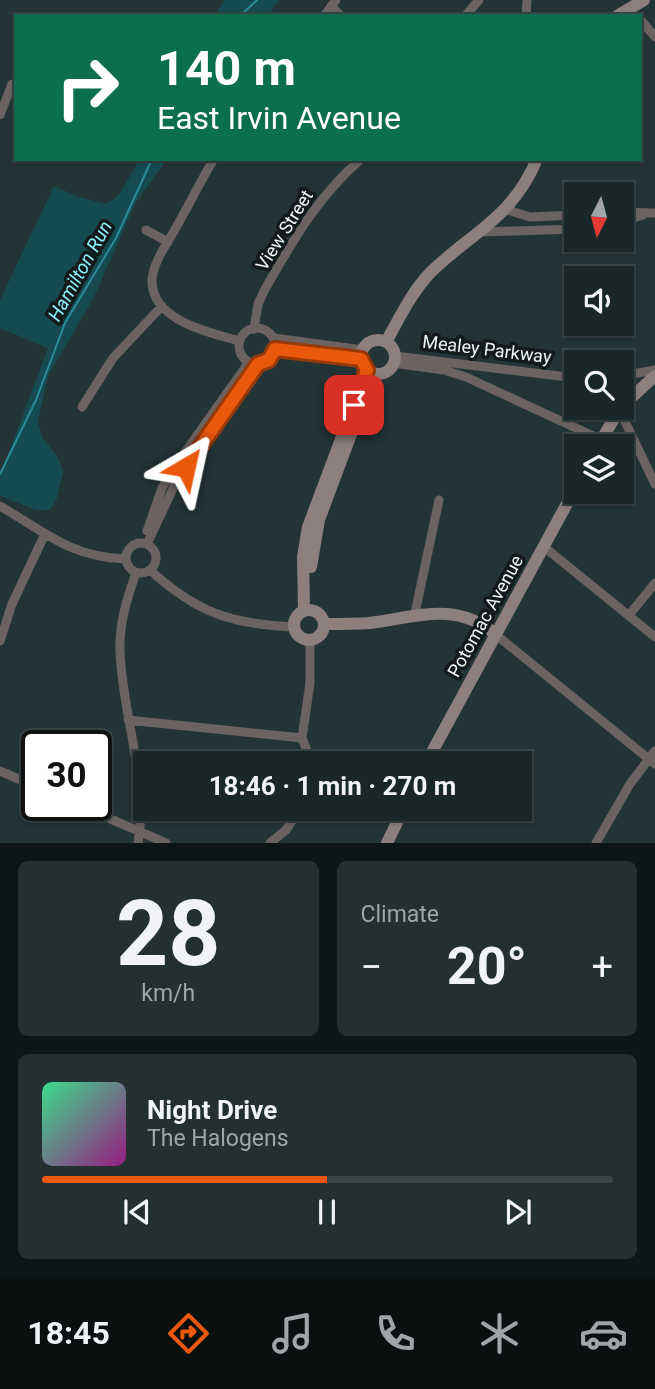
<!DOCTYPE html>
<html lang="en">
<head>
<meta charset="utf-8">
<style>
	body { margin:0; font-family:Roboto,sans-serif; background:#232f30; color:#f1f3f6; height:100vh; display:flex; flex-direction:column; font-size:26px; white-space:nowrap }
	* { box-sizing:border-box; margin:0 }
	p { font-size:23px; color:#9fa5a8 }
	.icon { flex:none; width:38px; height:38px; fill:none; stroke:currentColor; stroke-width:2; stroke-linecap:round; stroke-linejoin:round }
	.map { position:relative; height:843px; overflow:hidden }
	.panel { display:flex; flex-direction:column; gap:18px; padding:18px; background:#0e1516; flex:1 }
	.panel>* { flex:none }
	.banner { position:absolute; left:14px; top:14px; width:628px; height:147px; border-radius:0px; box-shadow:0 2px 5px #0004,0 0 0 2px #384445; background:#0b6e4f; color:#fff; overflow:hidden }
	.needle { width:46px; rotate:186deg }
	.buttons { position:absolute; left:564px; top:182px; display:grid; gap:14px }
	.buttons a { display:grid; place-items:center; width:70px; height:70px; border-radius:0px; background:#1a2728; box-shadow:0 2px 5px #0004,0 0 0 2px #384445; font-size:35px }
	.speed { position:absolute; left:21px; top:730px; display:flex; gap:14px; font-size:35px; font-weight:700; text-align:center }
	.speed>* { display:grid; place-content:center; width:91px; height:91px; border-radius:50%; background:#1a2728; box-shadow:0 2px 5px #0004,0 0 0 2px #384445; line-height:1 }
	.speed .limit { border:4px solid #111; border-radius:10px; background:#fff; color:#111 }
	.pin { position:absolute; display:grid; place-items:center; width:60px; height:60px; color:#fff; margin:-30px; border-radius:14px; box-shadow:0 4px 10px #0006 }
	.me { position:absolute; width:77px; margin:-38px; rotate:36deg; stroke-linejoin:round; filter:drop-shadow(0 0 5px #0008) }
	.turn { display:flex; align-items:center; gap:24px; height:147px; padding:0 28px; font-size:32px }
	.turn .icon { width:91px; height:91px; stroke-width:2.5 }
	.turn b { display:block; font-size:49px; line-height:60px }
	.big { font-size:52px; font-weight:700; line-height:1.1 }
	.panel .widget { flex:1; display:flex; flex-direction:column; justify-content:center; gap:10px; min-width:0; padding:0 24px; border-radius:10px; background:#232f30 }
	.panel .dial { align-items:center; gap:0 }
	.dial b { font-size:91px; line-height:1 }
	.song { display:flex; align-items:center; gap:21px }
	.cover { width:84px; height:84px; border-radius:10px; background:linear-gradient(135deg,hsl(150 70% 55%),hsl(310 70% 35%)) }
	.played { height:7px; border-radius:4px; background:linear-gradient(90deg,#ea580c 50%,#384445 50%) }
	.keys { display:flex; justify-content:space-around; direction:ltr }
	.heat { display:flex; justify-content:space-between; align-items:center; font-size:38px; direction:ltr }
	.panel .tiles { flex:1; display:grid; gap:18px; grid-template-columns:1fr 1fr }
	.widget:last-child { grid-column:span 2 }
	.trip { position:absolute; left:133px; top:751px; width:399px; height:70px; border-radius:0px; background:#1a2728; box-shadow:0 2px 5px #0004,0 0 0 2px #384445; font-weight:700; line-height:70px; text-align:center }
	.dock { display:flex; height:112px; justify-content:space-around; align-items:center; background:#0a1010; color:#9fa5a8 }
	.dock .icon { width:49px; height:49px }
	.dock .active { color:#ea580c }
	.dock b { font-size:32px; color:#f1f3f6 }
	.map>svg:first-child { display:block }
	.green { fill:#154a51 }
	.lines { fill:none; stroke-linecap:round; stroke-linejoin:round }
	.stream { stroke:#2b8c97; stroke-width:2 }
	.street { stroke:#6b6362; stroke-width:9 }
	.secondary { stroke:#8c7f7d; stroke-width:12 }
	.route-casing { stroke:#983908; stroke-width:18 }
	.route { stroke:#ea580c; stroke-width:12 }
	.labels { text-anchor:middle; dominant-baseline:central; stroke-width:7; stroke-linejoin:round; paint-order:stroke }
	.street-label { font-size:18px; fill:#ebf6f7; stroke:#121a1b }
	.water-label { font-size:19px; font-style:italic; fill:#8ceffc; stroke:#121a1b }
</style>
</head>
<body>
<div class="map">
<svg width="655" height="843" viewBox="0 0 655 843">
	<rect width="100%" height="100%" fill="#233436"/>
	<!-- green -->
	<path class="green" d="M225,0H279L268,16H214Z
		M140,159H167L136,202L93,299L48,376L38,422L42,437L59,459L63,472L57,498L50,510H36L0,496V476L48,348L0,328V300L54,186L79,197L106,204L118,196Z"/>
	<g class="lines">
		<!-- stream -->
		<path class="stream" d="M240,16L257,0
			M0,474L36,400L65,323L116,238L152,159"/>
		<!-- street -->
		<path class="street" d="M331,6L341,16
			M324,16L336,0
			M465,16L479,0
			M526,16L527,0
			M640,19L655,37
			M0,115L12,84
			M214,159C200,182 188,207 174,231C166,245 153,263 152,280C151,321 211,333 240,341
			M505,209L530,217L576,215
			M621,212L655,213
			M621,222L643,215
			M146,230L168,242
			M482,232L576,229
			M239 346a18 18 0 1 1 36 0a18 18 0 1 1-36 0Z
			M254,329L258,304L264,291C292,242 317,197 361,159
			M274,338L363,350
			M275,349L361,359
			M395,356L576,378
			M393,363L444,370L466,377L602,440
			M621,376L655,370
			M82,407L113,358L162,306
			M619,409L655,484
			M0,506C45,532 70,557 125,559
			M147,531L162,488L178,462L249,362
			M126 558a15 15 0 1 1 30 0a15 15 0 1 1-30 0Z
			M147,544L178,478L258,364
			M543,546L655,637
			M150,570C197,613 231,624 294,627
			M136,573C127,598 119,624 120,651C122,715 149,779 138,843
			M415,613L439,500
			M629,615L655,583
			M495,634L655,764
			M310,640V683L302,738L312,763
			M0,641L12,604L44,536
			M128,720L302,738
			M0,771L37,787
			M78,805L166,843
			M270,843L286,830L300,808
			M596,843L630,784L655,751"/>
		<!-- secondary -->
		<path class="secondary" d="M617,16L644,0
			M361 357a17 17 0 1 1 34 0a17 17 0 1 1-34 0Z
			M386,342C399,319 411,293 430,273C470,233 512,219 537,159
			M621,407L655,376
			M598,446L620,408
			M311,567L319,520L363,402
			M294 625a15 15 0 1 1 30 0a15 15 0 1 1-30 0Z
			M304,610L303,557L308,527L367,370
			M325,624C339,624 354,624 369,623C414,618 455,600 495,634
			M426,763L576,487
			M387,843L404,808"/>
	</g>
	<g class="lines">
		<!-- route casing -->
		<g class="route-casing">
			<path id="route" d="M186,467L258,364L269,360L275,349L361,359L367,370L354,405"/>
		</g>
		<!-- route -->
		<use href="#route" class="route"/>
	</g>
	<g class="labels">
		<!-- street labels -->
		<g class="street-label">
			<text transform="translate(284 230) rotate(-58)">View Street</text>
			<text transform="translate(487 349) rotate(7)">Mealey Parkway</text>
			<text transform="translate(485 616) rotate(-61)">Potomac Avenue</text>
		</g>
		<!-- water labels -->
		<g class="water-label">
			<text transform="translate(80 271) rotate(-61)">Hamilton Run</text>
		</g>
	</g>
</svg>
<div class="buttons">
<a><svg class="needle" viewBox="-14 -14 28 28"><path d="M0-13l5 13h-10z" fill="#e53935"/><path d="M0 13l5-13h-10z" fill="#9fa5a8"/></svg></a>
<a><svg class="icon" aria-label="sound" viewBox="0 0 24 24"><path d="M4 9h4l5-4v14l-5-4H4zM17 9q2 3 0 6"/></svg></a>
<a><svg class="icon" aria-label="search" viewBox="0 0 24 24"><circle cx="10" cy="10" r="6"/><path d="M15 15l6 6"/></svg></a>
<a><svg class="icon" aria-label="layers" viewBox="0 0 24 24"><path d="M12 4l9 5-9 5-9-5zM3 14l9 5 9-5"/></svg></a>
</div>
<div class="speed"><div class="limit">30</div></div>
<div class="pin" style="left:354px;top:405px;background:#d93025"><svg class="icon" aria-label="arrive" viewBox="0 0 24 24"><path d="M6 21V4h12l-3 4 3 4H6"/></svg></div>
<svg class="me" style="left:186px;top:467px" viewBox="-20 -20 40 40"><path d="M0-17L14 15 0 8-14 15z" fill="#ea580c" stroke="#fff" stroke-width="4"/></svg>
<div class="trip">18:46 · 1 min · 270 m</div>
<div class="banner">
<div class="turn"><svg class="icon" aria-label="right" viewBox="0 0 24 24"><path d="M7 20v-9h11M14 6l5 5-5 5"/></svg><div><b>140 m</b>East Irvin Avenue</div></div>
</div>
</div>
<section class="panel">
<div class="tiles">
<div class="widget dial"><b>28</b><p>km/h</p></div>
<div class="widget"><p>Climate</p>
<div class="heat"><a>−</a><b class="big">20°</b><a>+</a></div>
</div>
<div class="widget">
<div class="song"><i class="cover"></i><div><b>Night Drive</b><p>The Halogens</p></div></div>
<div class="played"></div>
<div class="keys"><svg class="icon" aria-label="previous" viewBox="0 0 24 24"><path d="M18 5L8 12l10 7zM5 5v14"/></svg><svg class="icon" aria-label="pause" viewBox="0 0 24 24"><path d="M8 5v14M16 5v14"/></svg><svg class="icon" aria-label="next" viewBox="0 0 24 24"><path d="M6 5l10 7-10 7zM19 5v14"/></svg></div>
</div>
</div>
</section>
<nav class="dock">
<b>18:45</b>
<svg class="icon active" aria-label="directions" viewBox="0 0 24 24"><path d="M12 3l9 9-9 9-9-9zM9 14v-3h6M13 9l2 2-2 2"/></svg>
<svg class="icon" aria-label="music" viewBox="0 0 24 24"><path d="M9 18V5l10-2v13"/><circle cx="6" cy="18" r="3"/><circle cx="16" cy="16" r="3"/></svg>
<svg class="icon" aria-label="phone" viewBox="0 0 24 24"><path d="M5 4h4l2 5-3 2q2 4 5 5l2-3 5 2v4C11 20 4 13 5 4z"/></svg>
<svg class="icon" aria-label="climate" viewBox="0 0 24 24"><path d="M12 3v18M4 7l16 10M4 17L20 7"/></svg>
<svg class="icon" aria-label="car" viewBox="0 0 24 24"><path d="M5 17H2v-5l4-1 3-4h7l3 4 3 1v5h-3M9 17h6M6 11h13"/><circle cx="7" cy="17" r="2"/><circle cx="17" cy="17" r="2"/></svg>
</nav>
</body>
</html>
